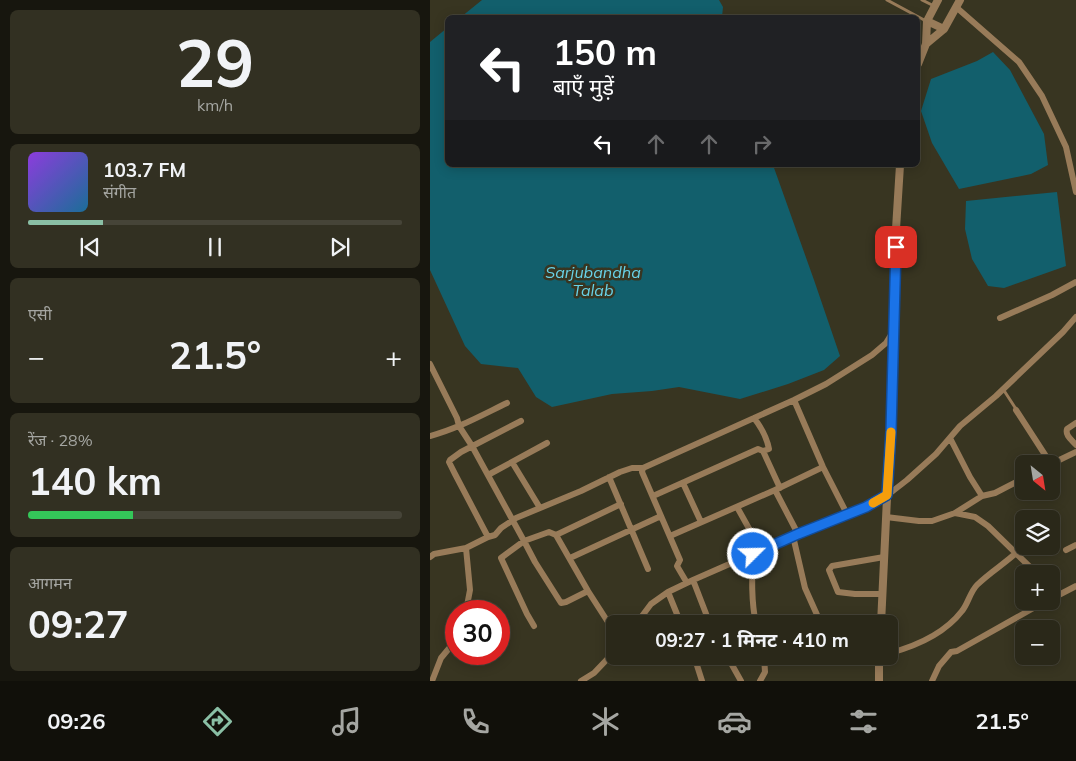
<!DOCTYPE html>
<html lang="hi">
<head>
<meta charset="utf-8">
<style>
	body { margin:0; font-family:Mulish,"Noto Sans Devanagari",sans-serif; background:#323022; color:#f1f3f6; height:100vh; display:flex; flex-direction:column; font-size:19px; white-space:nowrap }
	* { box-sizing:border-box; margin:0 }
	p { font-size:16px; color:#a5a6a2 }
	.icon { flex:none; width:28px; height:28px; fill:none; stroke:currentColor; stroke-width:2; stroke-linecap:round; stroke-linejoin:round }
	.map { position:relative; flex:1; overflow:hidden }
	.panel { display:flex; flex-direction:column; gap:10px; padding:10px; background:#17160e; width:430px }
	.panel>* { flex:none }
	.hud { position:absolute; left:15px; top:15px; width:475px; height:152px; border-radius:8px; box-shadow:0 2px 12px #0003,0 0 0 1px #464438; background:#202124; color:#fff; overflow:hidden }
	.needle { width:32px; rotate:150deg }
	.tools { position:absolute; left:585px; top:455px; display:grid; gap:10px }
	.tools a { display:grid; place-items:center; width:45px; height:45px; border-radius:8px; background:#2a2819; box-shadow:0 2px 12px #0003,0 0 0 1px #464438; font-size:25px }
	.speed { position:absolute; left:15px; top:600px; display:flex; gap:10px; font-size:25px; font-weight:700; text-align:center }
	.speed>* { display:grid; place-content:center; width:65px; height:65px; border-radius:50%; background:#2a2819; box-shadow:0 2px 12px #0003,0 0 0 1px #464438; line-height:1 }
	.speed .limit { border:8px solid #d22; background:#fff; color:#111 }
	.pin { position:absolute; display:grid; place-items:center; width:42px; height:42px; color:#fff; margin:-21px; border-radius:10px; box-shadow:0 2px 8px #0006 }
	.me { position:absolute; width:55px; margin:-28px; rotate:67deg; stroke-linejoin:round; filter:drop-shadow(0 0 4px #0008) }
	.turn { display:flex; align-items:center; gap:18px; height:105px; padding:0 25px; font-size:22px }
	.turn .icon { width:65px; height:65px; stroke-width:2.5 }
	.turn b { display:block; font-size:35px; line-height:42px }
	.lanes { display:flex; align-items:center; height:48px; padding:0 25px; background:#0003; justify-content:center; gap:25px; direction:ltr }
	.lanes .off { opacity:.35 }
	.big { font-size:38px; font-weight:700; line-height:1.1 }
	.panel .card { flex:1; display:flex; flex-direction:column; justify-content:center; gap:8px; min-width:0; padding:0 18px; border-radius:8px; background:#323022 }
	.panel .dial { align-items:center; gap:0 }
	.dial b { font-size:65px; line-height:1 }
	.song { display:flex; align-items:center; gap:15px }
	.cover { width:60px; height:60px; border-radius:8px; background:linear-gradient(135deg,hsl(270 70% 55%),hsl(200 70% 35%)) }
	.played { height:5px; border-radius:2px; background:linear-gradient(90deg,#8abfa5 20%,#464438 20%) }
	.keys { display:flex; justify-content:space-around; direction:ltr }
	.heat { display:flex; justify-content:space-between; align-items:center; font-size:28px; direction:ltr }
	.charge { height:8px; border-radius:4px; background:linear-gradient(90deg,#34c759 28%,#464438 0) }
	.trip { position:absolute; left:176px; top:615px; width:292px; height:50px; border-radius:8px; background:#2a2819; box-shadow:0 2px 12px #0003,0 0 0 1px #464438; font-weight:700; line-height:50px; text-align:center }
	.tab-bar { display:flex; height:80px; justify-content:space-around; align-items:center; background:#11100a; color:#a5a6a2 }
	.tab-bar .icon { width:35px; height:35px }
	.tab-bar .selected { color:#8abfa5 }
	.tab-bar b { font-size:22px; color:#f1f3f6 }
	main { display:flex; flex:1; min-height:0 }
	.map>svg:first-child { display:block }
	.water { fill:#125f6c }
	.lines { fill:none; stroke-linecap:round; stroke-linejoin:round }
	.service { stroke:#987b59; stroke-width:3 }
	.minor { stroke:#987b59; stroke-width:6 }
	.tertiary { stroke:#987b59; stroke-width:8 }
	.route-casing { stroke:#114b97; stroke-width:12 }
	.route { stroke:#1a73e8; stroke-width:9 }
	.slow { stroke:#f59e0b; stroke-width:9 }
	.labels { text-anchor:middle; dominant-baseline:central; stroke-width:5; stroke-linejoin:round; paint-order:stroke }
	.water-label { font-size:16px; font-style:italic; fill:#68d2e7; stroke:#383521 }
</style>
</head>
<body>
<main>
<section class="panel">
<div class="card dial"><b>29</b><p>km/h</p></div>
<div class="card">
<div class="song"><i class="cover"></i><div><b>103.7 FM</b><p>संगीत</p></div></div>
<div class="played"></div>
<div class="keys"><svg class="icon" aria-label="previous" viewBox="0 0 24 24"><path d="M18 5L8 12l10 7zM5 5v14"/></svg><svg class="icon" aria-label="pause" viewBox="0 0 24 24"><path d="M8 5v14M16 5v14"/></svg><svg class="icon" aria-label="next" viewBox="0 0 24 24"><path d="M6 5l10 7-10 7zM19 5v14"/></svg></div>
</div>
<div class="card"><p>एसी</p>
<div class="heat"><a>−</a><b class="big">21.5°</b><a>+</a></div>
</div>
<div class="card"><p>रेंज · 28%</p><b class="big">140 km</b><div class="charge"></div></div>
<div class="card"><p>आगमन</p><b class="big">09:27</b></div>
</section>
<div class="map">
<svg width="646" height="681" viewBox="0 0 646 681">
	<rect width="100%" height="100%" fill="#383521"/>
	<!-- water -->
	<path class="water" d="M52,0H289L293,7L292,17H31Z
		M17,28L18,165H343L384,280L410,356L394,370L358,384L310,399L249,387L222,391L182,394L122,407L106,397L88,368L51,364L35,346L0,270V42Z
		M563,52L580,70L614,134L618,165L601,174L529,189L502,143L491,111L501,79L547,61Z
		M627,192L636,266L574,288L558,286L542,259L535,229L536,201Z"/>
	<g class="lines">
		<!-- service -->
		<path class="service" d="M457,0L496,21
			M492,0L504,6
			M573,389L586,409"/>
		<!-- minor -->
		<path class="minor" d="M526,7L589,62L612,96L636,147L646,192
			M570,318L622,295L646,282
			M0,364L27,418L29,426L42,446L94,541L119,532L126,535L158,591L185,633
			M364,400L393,467L417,514
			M586,410L621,464
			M324,418C331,427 337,438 339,449L333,451
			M646,423L637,429C635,436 642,440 646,445
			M0,436C27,429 52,415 77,403
			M520,438L540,477L552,496
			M82,462L110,508
			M621,464L646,452
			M213,468L212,472L250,560L247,566L257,583
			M58,475L117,443
			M179,477L218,569
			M253,483L271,522
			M345,490L368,534
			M223,496L328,449L333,451L350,488
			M307,507L331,550
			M525,513L545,517L558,526L600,567L627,573
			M456,517L489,521H502L525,513L552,496L565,493L594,478
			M126,535L191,504
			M240,536L345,490L393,467
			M363,536L375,588L388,617
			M58,537L25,474L19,462L20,460L31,452L91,421
			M36,548L58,537L65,535L71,528L86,518L151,491L190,472L202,468H213L364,400L396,384L442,355L456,343L464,330
			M636,550L646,545
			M323,554C322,578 321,600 326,624
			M0,557L4,554L36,548L40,590L36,611
			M140,558L231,516
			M263,580L280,624
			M238,592L251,624
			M452,594H425L408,592L399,570L402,566L454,557
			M621,599L646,586
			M206,624L221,604L238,592L263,580L368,534L436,507L459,494L477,480L506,454L530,426L566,396L633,332L646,317
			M104,626L97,614L71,558L94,541L105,562L131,603L136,602L158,591
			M460,653C486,646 515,633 532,611C538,604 540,592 547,585C559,573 574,564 586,553
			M264,656L272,681
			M297,656L311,681
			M2,681L11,658L26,640
			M151,681L164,673L185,651
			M330,681L335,672L334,656
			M502,681L509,666L521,652L527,651L616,601"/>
		<!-- tertiary -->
		<path class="tertiary" d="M497,21L514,29
			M496,44L514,29L530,0
			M488,64L496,44L497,21L508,0
			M451,624L457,498V493L461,431L466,229L470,165
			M449,681V656"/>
	</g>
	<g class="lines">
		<!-- route casing -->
		<g class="route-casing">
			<path id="route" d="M323,554L368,534L436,507L457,495L461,431L466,247"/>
		</g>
		<!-- route -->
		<use href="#route" class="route"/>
		<!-- slow -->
		<path class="slow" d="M443,503L457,495L461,432"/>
	</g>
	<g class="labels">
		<!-- water labels -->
		<g class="water-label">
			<text x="163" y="272">Sarjubandha<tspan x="163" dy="18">Talab</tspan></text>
		</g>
	</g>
</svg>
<div class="tools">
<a><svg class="needle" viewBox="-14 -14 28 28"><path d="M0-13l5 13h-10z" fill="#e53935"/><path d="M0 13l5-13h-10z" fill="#a5a6a2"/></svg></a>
<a><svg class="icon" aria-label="layers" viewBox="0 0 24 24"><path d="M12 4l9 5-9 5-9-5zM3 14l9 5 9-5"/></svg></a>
<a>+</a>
<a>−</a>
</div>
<div class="speed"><div class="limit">30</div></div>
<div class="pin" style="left:466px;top:247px;background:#d93025"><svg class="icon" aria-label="arrive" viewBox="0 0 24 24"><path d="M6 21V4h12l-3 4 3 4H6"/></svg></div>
<svg class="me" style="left:323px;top:554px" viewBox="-20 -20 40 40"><circle r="17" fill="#1a73e8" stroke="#fff" stroke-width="3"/><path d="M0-11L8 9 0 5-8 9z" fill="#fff"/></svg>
<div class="trip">09:27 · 1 मिनट · 410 m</div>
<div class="hud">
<div class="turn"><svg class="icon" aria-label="left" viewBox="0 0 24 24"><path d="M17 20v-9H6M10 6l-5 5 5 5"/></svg><div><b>150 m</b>बाएँ मुड़ें</div></div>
<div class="lanes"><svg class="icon" aria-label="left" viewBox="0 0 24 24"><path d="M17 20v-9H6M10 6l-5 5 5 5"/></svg><svg class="icon off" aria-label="ahead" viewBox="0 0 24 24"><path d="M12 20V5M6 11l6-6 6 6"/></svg><svg class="icon off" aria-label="ahead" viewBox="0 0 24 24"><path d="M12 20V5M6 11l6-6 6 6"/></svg><svg class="icon off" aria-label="right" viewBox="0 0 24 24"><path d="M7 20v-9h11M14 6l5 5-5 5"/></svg></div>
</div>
</div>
</main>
<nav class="tab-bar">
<b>09:26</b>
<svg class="icon selected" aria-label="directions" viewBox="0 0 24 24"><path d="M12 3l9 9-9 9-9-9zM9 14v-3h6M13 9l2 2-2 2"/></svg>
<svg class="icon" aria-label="music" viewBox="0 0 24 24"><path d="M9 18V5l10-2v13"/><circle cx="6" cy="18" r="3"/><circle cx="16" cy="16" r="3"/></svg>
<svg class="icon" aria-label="phone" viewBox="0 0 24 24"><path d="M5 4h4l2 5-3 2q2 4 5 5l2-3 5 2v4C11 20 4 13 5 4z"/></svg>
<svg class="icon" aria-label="climate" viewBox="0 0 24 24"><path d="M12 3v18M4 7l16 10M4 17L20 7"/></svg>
<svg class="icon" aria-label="car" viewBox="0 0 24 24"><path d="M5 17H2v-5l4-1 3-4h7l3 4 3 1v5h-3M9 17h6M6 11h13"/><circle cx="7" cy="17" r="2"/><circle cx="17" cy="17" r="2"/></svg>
<svg class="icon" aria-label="filters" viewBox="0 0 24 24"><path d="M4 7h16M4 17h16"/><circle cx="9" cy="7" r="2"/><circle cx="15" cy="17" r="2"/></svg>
<b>21.5°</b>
</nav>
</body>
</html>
